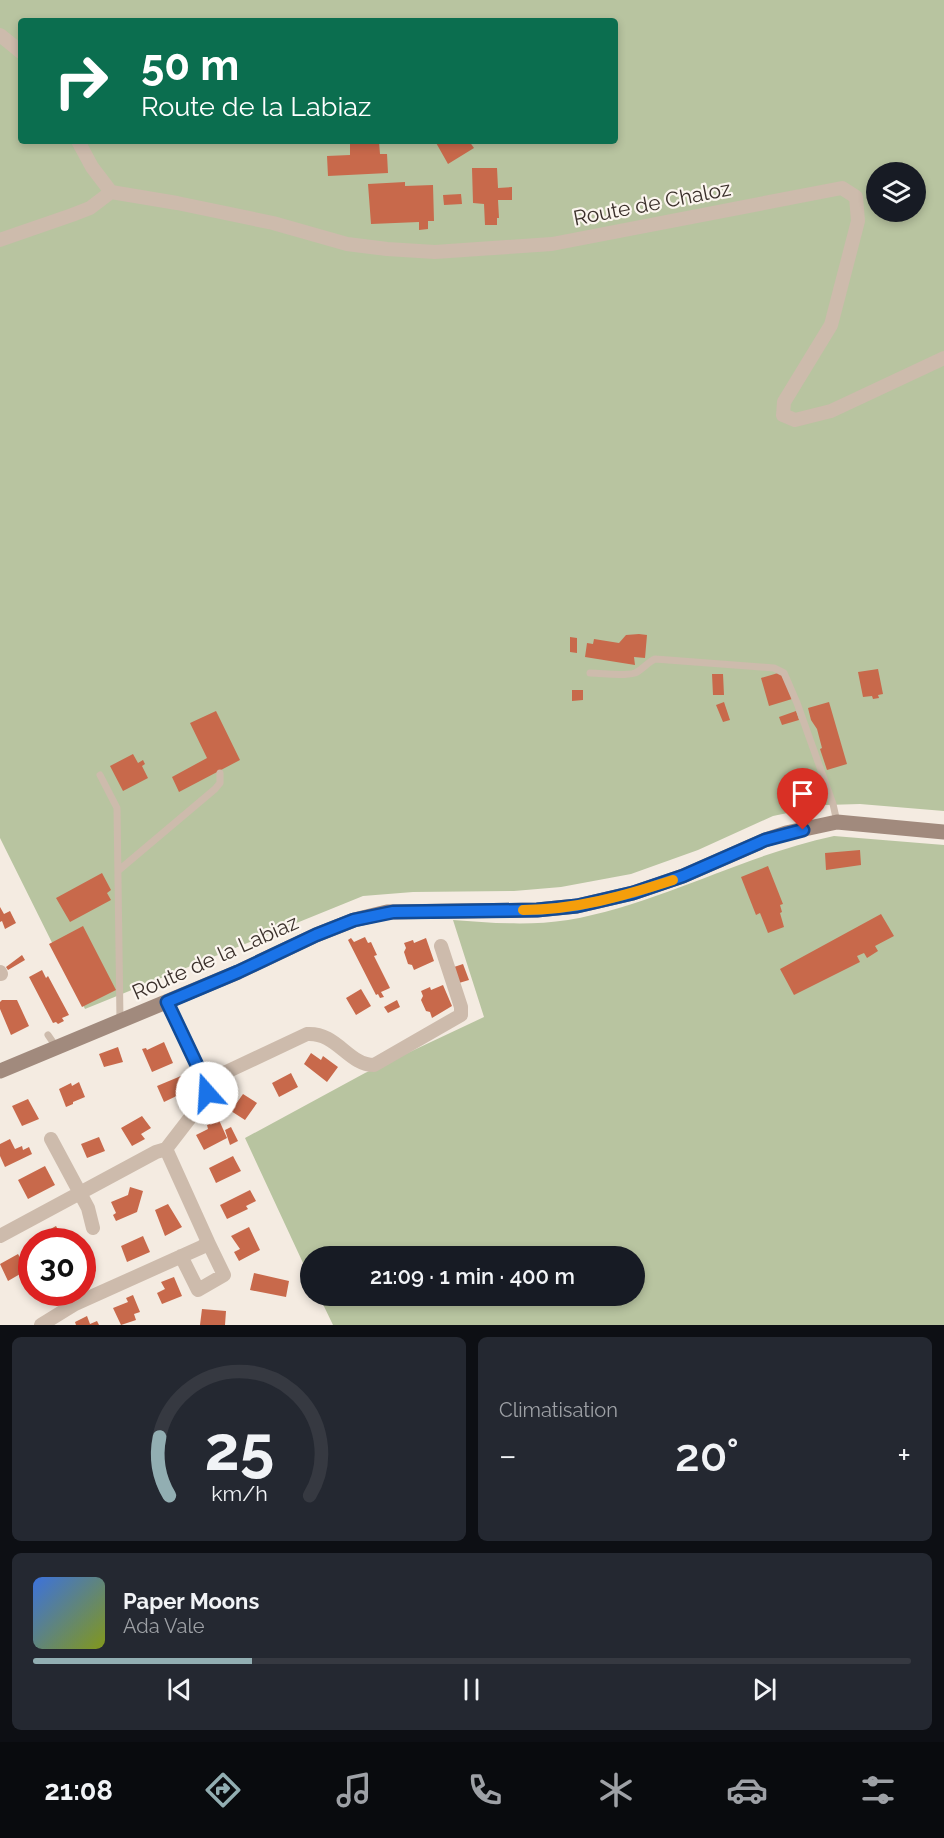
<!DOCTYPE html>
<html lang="fr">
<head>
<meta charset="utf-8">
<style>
	body { margin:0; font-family:Raleway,sans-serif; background:#242831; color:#f1f3f6; height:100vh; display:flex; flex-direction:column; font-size:22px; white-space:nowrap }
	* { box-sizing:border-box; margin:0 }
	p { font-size:20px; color:#9ea1a6 }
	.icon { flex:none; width:33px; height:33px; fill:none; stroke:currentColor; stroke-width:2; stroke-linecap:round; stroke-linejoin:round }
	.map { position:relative; height:1325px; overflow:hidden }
	.details { display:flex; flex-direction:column; gap:12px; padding:12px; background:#0d0f14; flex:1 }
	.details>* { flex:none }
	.top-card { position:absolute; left:18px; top:18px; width:600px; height:126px; border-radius:6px; box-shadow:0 3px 9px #0003; background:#0b6e4f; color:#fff; overflow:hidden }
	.controls { position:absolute; left:866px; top:162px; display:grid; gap:12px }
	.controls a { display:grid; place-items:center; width:60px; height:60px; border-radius:50%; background:#171b24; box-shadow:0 3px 9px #0003; font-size:30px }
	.speed { position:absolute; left:18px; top:1228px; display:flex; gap:12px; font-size:30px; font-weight:700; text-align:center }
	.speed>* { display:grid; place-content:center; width:78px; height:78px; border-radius:50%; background:#171b24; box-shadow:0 3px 9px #0003; line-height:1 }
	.speed .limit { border:9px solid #d22; background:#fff; color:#111 }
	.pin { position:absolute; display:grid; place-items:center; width:51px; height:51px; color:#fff; margin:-62px -26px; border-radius:50% 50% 50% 0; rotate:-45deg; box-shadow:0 0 6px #0007 }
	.pin .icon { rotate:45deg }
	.me { position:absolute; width:66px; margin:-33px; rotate:341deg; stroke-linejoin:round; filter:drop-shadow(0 0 4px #0008) }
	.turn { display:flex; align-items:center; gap:21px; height:126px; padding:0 24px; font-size:27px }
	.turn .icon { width:78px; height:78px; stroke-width:2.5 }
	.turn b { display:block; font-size:42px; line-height:51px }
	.big { font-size:45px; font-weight:600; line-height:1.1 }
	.details .tile { flex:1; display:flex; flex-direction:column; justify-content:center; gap:9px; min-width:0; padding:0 21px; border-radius:9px; background:#242831 }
	.details .dial { align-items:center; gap:0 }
	.dial svg { height:156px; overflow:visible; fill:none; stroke:#363941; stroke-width:7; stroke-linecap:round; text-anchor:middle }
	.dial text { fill:#f1f3f6; stroke:none }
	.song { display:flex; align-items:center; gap:18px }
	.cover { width:72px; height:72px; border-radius:9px; background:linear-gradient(135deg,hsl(220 70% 55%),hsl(70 70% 35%)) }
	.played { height:6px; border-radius:3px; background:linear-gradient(90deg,#92aeb2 25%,#363941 25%) }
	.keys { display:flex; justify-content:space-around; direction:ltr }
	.heat { display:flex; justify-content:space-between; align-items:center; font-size:33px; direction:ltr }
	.details .tiles { flex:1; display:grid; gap:12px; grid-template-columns:1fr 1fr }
	.tile:last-child { grid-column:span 2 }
	.trip { position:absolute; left:300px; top:1246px; width:345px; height:60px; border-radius:30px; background:#171b24; box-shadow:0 3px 9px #0003; font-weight:600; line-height:60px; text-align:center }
	.tabs { display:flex; height:96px; justify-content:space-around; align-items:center; background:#090b0e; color:#9ea1a6 }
	.tabs .icon { width:42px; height:42px }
	.tabs .selected { color:#92aeb2 }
	.tabs b { font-size:27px; color:#f1f3f6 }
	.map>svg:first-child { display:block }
	.green { fill:#b8c4a0; fill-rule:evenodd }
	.building { fill:#c8694b }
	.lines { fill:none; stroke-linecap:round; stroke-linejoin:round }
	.lane { stroke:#cdbbac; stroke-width:7 }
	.street { stroke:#cdbbac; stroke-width:14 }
	.secondary { stroke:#a18a7d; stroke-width:15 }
	.route-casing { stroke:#114b97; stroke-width:15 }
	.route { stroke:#1a73e8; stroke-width:10 }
	.slow { stroke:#f59e0b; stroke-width:10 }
	.labels { text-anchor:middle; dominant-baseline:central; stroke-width:4.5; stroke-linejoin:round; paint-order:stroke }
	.street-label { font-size:21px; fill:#3b302b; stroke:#fbf5ee }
</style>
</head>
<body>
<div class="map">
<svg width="944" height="1325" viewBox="0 0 944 1325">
	<rect width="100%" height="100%" fill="#f4ebe1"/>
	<!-- green -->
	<path class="green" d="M0,0H944V811L860,804L826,805L773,816L698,850L631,874L561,887L514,891L413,892L363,896L85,1009L0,838ZM21,21H615V141H21ZM876,172H915V212H876Z
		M834,836L944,845V1325H333L319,1296H634V1257H310V1278L245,1138L365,1073L484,1017L453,920C491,923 530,926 568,920C660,904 743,855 834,836Z"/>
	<!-- building -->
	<path class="building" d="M435,141H469L474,148L448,164Z
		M379,142L380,154H387L388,173L328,176L327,156L350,155V143Z
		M472,168H497L498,188L512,187V200H498L499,218H497V225H485L484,204L473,203Z
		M405,182V186L433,185L434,221H428V229L419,230V222L371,224L368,184Z
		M461,194L462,204L444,205L443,195Z
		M639,634L647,635L645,658L634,657L635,665L585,657L587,643L593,644L594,639L619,643L626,635Z
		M570,637L577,638V653L570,652Z
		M878,669L883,694L878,695L879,698L873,699L872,696L863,697L858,672Z
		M778,673L784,677L792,699L769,706L761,678Z
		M712,674H723L724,695H713Z
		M572,690H583V700L572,701Z
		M724,702L730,720L723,722L716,705Z
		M829,702L847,764L827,770L820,749L822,748L817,729L811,720L808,708Z
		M216,711L240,760L179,792L172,777L207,758L190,723Z
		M796,711L799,720L782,725L779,717Z
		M133,754L138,763L143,760L145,764L142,766L148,778L123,791L110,766Z
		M860,850L861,865L826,870L825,853Z
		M768,866L783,904L780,905L782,912L780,913L784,927L768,933L760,913L756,915L741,877Z
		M102,873L111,890L107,893L111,900L70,922L56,898Z
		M0,907L4,914L10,911L16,923L5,929L2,921L0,922Z
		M881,914L894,936L875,946L878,951L867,958L864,953L857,956L860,962L794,995L780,969Z
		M83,926L116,990L82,1007L49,944Z
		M365,937L368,943L371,942L377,955L374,956L390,988L381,992L384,997L380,998L378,994L376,995L348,940L351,938L354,942Z
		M426,938L434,961L414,970L412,965L408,964L404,952L406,948L404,943L413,940L414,943Z
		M22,955L25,960L8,970L6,967Z
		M463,964L469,980L459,983L454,967Z
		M42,970L46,978L48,976L69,1015L62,1018L64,1021L58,1024L56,1022L53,1023L29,977Z
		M443,985L452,1006L432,1018L430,1012L426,1011L421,1000L423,996L421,991L430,987L431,990Z
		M361,989L371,1006L356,1015L346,998Z
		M2,1000H17L29,1026L11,1035L0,1009V1002Z
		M397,1000L400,1007L388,1013L384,1007Z
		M164,1042L173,1063L152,1072L142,1049L146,1048L147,1050Z
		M118,1047L123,1062L104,1067L99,1054Z
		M311,1053L321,1060L323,1056L338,1067L327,1082L304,1064Z
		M291,1073L298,1087L279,1097L272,1083Z
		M181,1076L187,1091L164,1102L157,1086Z
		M79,1082L85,1097L73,1102V1104L66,1107L59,1089L71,1083L72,1086Z
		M243,1094L257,1103L245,1120L231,1111Z
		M28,1099L39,1119L22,1126L12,1106Z
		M142,1116L151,1128L141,1134L145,1139L132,1146L121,1128Z
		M219,1120L227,1138L204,1150L196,1135L208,1129L207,1125Z
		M231,1127L238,1141L230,1145L225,1130Z
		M99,1137L105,1151L87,1158L81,1144Z
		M10,1139L15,1149L22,1146L23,1150L29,1147L32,1154L5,1167L0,1156V1144Z
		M233,1156L241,1171L216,1183L209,1168Z
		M45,1166L55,1185L28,1199L18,1180Z
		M130,1187L143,1191L137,1212L116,1221L113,1215L116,1213L111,1202L128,1195Z
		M250,1190L256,1201L246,1206L248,1209L227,1219L220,1205Z
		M168,1204L182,1227L165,1236L155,1210Z
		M56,1226L63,1239L57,1242H33L32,1239Z
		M249,1227L260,1250L239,1261L234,1252L240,1249L231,1236Z
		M143,1236L150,1252L127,1262L121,1246Z
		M85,1251L96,1271L82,1279V1252Z
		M18,1254L27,1270L8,1281L0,1264Z
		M254,1273L289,1281L286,1297L250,1290Z
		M174,1277L182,1296L162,1304L157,1293L165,1289L161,1282Z
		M133,1295L140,1312L134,1314L136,1320L121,1325L113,1308L128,1302L126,1298Z
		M202,1309L226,1311L225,1325H200Z
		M87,1316L90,1324L97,1321L99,1325H76L75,1322Z"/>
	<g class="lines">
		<!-- lane -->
		<path class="lane" d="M590,673C603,673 621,677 635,673C642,670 648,662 655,659L774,668L784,673L797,703L833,804L837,822
			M100,775L117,808L120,1020
			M119,870L215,789L220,783V773
			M48,1035L57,1048"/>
		<!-- street -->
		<path class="street" d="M0,35L21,52
			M78,141L92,167L111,192L177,203L273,223L347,244L387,249L435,252L552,244L842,188L856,197L858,221L831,325L784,402L783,415L795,420L831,411L944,358
			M0,240L72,215L90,208L111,192
			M0,972L1,974
			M205,1082L307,1034C337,1032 348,1065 374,1065L461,1015V1007L441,946
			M51,1139L88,1208L93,1228
			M0,1236L156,1152L166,1149
			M181,1256L198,1290L224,1275L208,1242
			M41,1325L75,1304L202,1247L208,1242L166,1149L203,1101L207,1093V1086L167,1002"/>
		<!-- secondary -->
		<path class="secondary" d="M0,1071L238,972L316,935L354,920L387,912L537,910L577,906L633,893L683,876L765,840L786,833L837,822L944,832"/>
	</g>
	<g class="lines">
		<!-- route casing -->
		<g class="route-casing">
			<path id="route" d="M207,1093L205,1082L167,1002L238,972L316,935L354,920L393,912L537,910L577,906L633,893L683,876L765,840L803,830"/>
		</g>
		<!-- route -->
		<use href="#route" class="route"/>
		<!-- slow -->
		<path class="slow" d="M523,910C575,910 624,896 673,880"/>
	</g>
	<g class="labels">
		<!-- street labels -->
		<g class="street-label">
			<text transform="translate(652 203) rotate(-11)">Route de Chaloz</text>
			<text transform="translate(215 957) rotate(-24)">Route de la Labiaz</text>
		</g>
	</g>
</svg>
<div class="controls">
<a><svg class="icon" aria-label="layers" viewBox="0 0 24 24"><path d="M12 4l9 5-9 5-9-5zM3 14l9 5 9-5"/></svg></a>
</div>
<div class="speed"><div class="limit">30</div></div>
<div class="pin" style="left:803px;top:830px;background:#d93025"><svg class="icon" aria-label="arrive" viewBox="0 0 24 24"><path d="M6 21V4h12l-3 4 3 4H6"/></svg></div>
<svg class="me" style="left:207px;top:1093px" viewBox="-20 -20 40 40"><circle r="19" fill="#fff"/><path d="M0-13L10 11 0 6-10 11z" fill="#1a73e8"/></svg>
<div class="trip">21:09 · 1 min · 400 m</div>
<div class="top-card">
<div class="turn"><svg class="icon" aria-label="right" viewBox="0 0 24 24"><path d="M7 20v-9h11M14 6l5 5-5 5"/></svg><div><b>50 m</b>Route de la Labiaz</div></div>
</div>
</div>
<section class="details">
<div class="tiles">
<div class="tile dial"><svg viewBox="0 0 100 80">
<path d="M14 69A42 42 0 1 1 86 69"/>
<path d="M14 69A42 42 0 0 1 9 39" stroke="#92aeb2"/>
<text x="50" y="56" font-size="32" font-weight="700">25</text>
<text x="50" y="72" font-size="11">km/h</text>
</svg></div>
<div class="tile"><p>Climatisation</p>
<div class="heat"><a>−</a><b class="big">20°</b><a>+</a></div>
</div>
<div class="tile">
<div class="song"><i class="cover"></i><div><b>Paper Moons</b><p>Ada Vale</p></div></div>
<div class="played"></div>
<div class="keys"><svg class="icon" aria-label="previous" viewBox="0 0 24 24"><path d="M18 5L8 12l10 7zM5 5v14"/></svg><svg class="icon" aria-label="pause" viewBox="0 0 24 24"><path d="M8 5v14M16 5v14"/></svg><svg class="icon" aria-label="next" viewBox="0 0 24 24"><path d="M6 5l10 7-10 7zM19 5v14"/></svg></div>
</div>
</div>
</section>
<nav class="tabs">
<b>21:08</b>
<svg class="icon selected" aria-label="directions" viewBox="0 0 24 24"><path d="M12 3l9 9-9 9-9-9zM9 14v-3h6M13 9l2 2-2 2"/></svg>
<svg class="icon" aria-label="music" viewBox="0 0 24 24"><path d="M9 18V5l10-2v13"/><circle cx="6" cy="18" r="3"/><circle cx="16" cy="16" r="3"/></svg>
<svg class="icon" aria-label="phone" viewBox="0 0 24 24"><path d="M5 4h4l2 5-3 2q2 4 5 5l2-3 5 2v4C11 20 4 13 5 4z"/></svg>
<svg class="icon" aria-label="climate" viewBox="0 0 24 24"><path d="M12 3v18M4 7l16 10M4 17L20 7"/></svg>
<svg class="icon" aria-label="car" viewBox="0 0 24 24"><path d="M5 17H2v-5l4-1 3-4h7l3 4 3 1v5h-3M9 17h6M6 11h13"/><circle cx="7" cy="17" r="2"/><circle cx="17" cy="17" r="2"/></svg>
<svg class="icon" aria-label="filters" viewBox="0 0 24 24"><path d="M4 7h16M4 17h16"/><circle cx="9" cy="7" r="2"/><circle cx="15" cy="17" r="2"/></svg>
</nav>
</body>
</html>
